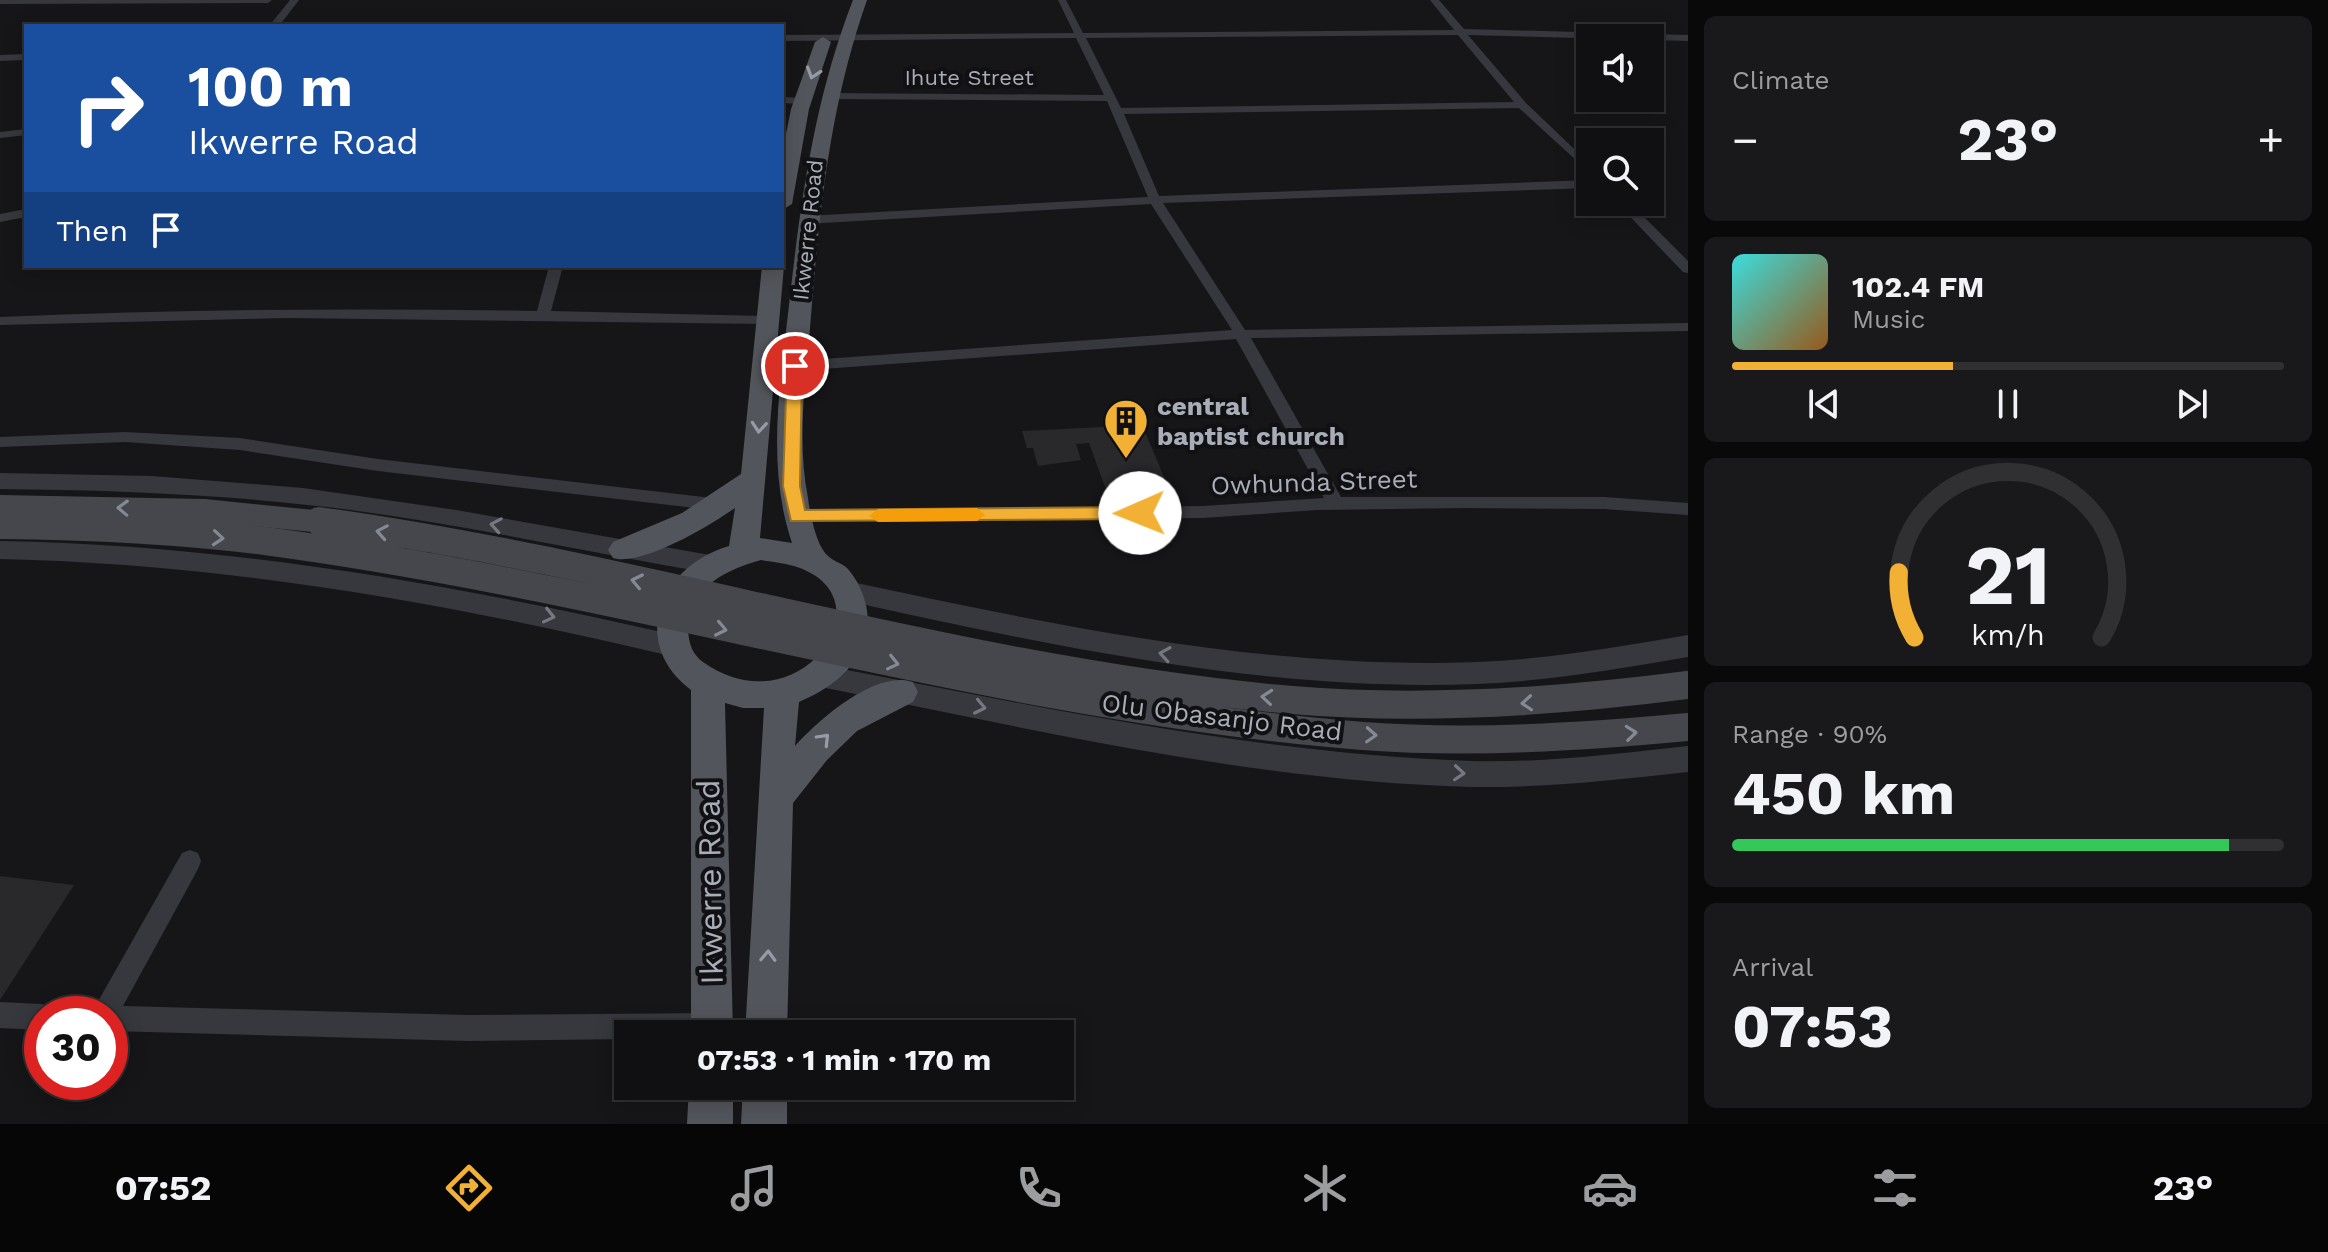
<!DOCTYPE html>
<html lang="en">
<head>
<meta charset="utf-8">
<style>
	body { margin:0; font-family:"Work Sans",sans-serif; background:#19191b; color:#f1f3f6; height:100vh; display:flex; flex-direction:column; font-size:30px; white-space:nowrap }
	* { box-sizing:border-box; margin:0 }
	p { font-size:26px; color:#9c9d9f }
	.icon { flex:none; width:44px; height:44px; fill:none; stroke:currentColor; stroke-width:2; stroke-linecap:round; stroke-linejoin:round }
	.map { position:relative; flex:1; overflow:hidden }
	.sheet { display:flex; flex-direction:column; gap:16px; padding:16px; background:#09090a; width:640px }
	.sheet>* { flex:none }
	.banner { position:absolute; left:24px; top:24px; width:760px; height:244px; border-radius:0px; box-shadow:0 4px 20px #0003,0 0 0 2px #303032; background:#1a4fa0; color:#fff; overflow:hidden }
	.tools { position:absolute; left:1576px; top:24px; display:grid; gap:16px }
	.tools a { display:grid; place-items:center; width:88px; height:88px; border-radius:0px; background:#101012; box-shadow:0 4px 20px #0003,0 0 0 2px #303032; font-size:40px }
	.speed { position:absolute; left:24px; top:996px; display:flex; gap:16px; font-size:40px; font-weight:700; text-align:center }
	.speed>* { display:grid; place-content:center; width:104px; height:104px; border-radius:50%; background:#101012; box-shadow:0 4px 20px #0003,0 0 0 2px #303032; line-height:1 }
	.speed .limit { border:12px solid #d22; background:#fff; color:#111 }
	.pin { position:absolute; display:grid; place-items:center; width:68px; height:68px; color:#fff; margin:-34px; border:4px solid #fff; border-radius:50%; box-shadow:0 2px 8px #0007 }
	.me { position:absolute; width:88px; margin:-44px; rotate:269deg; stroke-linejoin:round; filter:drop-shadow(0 0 6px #0008) }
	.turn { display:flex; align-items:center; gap:28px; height:168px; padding:0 32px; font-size:36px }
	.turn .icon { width:104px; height:104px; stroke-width:2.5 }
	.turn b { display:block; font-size:56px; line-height:68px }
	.then { display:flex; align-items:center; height:76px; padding:0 32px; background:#0003; gap:16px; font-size:30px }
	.big { font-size:60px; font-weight:700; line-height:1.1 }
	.sheet .tile { flex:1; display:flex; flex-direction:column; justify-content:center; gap:12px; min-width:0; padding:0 28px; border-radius:12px; background:#19191b }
	.sheet .dial { align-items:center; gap:0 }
	.dial svg { height:208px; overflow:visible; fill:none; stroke:#303032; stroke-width:7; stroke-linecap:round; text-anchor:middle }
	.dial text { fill:#f1f3f6; stroke:none }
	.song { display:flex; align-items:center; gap:24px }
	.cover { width:96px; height:96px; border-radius:12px; background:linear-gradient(135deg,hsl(180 70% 55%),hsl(30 70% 35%)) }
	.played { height:8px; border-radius:4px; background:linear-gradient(90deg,#f2b134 40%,#303032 40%) }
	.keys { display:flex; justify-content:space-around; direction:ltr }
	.heat { display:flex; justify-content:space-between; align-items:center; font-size:44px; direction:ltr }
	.charge { height:12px; border-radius:6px; background:linear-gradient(90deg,#34c759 90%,#303032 0) }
	.trip { position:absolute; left:614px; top:1020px; width:460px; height:80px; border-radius:0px; background:#101012; box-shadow:0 4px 20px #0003,0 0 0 2px #303032; font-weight:700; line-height:80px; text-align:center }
	.menu { display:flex; height:128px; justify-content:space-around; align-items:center; background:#060607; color:#9c9d9f }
	.menu .icon { width:56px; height:56px }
	.menu .active { color:#f2b134 }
	.menu b { font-size:36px; color:#f1f3f6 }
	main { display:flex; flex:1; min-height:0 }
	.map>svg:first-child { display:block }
	.building { fill:#29292c }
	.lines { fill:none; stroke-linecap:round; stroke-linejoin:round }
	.minor { fill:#37383d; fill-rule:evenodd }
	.tertiary { fill:#37383d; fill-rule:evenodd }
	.primary { fill:#53555c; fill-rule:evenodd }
	.secondary-bridge-far1 { stroke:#45474d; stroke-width:22 }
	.secondary-bridge { stroke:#45474d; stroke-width:28 }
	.oneway { stroke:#979ba6 }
	.oneway2 { stroke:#858993 }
	.oneway3 { stroke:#757881 }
	.route { fill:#f2b134; stroke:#9d7322; stroke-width:2 }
	.slow { fill:#f59e0b }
	.labels { text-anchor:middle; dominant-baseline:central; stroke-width:8; stroke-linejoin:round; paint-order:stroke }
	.far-street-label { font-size:22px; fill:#a8adb8; stroke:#111113 }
	.poi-label { font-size:26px; font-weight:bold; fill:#a8adb8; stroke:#111113; text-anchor:start }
	.street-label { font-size:26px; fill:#a8adb8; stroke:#111113 }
	.near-street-label { font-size:32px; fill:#a8adb8; stroke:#111113 }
</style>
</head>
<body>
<main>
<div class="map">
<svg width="1688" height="1124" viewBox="0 0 1688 1124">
	<rect width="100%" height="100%" fill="#161618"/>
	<!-- building -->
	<path class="building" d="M1142,425L1170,491L1108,495L1089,443L1076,444L1081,460L1038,466L1033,448H1027L1022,431Z
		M0,876L74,885L0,1000Z"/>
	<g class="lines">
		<!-- minor -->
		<path class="minor" d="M0,0H272L268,3L0,4Z
			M290,0H299L279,26H269Z
			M1058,0H1066L1083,33L1454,30L1430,0H1439L1464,29L1688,35V41L1468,35L1526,103L1590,164V173L1519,108L1124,114L1159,196L1590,180V188L1163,203L1245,330L1688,323V331L1251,338L1341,497H1604L1688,503V515L1604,509L1465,508L1317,510L1203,518L791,521L788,517L791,513L797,511L1203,506L1324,498L1236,339L795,371L788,366L795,361L1232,330L1151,204L806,224L800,220L806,216L1148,197L1107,101L828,99L823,96L828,93L1104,95L1076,38L782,41V35L1074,33ZM1458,35L1514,102L1121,108L1086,38Z
			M26,54V60L0,61V55Z
			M782,97L803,98L808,101L803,104L782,103Z
			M26,129V135L0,138V132Z
			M1616,202H1629L1688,261V273L1683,272Z
			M26,209V217L0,222V214Z
			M549,266H563L551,311L769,316L776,320L769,324L288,318L0,325V317C179,309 358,308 537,311Z
			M125,432L240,438L378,459L721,499L730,505L721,511L378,471L240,450L125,442L0,447V437Z
			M190,850L198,853L201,861L198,869L123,1006L468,1015L712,1013L721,1017L725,1026L721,1034H628V1039L468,1041L110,1031V1014H92L96,1005L182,853Z
			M0,1002L42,1004L51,1008L53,1014H42V1030L0,1028Z"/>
		<!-- tertiary -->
		<path class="tertiary" d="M0,473L152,476L303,488L456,510L710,555L719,557L722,564L719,571L710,573C590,553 472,526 351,510C235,495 118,490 0,489Z
			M0,541C230,545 451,584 675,635L684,638L688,646L684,654L675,657C452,604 230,564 0,559Z
			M847,581C1054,625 1265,670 1477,662C1549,659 1618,647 1688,635V657C1618,669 1549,681 1477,684C1265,692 1053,646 847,601L838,598L835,591L838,584Z
			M821,665C1036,706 1250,753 1470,761C1543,763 1615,754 1688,746V772C1616,780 1544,788 1471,787C1252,781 1036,730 821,687L812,684L808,676L812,668Z"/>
		<!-- primary -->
		<path class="primary" d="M853,0H867C829,108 819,215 810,328C805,383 797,443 808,498C810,514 816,544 827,555C832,561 842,563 847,568C861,583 871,610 867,630C860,668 831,688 799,702L795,746C818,720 876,669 913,682L918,692L913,702L857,731L827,760L793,803L787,1034H745L764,708H743L725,703L733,1034H691V690C628,642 660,566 729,546L735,508C711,525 641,567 613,558L608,550L613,542L682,513L741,474L762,266H782V263L784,266L760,538L792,543C767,469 779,391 788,314C800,206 813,103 853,0ZM761,560C773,562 786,563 797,567C892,599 798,730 703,662C692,654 689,644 688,630C685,589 728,569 761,560Z
			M823,37L831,42L809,109L792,204L782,210V154L791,109L815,42Z
			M689,1086H733V1124H687Z
			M743,1086H787V1124H741Z"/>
		<!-- secondary-bridge-far1 -->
		<path class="secondary-bridge-far1" d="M0,506L204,510L333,523"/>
		<!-- secondary-bridge -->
		<path class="secondary-bridge" d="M319,521C646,566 963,672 1292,700C1424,711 1557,702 1688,685
			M0,525C89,526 177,530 265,541C634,590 991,707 1363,736C1471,744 1580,737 1688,727"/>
	</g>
	<!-- one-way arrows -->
	<defs><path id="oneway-chevron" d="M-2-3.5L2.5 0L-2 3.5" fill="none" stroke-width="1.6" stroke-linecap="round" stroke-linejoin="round" transform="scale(2)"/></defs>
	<g class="oneway">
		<use href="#oneway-chevron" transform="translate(813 73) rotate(108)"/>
		<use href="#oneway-chevron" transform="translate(759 427) rotate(95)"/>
		<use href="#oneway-chevron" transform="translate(824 739) rotate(-46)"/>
		<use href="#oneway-chevron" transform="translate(768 956) rotate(-88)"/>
	</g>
	<g class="oneway2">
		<use href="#oneway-chevron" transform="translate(123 508) rotate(-178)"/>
		<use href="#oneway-chevron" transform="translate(382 532) rotate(-170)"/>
		<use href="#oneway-chevron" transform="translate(218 538) rotate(5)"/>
		<use href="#oneway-chevron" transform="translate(637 581) rotate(-168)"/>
		<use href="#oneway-chevron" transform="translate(721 629) rotate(12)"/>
		<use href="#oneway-chevron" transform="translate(893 663) rotate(13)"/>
		<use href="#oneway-chevron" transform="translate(1267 697) rotate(-175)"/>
		<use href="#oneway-chevron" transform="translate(1527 703) rotate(176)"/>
		<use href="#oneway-chevron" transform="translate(1631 733) rotate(-6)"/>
		<use href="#oneway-chevron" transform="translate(1371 735) rotate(3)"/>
	</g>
	<g class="oneway3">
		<use href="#oneway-chevron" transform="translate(496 525) rotate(-170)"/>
		<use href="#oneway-chevron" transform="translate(549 616) rotate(13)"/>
		<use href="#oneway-chevron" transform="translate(1165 654) rotate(-171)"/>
		<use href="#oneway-chevron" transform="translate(980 707) rotate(12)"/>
		<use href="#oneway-chevron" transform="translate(1459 773) rotate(4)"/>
	</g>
	<!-- route -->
	<path class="route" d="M795,361L802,366L800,486L805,510L1140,507L1149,513L1140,519L791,521L783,486L787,366Z"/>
	<!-- slow -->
	<path class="slow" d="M977,508L985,515L977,521L878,522L869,516L878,509Z"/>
	<!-- icons -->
	<defs>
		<g id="building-pin" transform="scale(2.3)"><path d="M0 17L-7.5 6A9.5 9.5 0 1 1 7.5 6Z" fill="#f2b134" stroke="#111113"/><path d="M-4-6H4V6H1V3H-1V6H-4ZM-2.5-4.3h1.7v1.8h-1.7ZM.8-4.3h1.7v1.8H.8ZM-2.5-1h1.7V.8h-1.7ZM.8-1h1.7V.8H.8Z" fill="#111"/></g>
	</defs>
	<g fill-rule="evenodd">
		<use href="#building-pin" x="1126" y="421"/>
	</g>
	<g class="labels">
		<!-- far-street labels -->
		<g class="far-street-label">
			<text x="969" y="77">Ihute Street</text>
			<text transform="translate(808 230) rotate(-84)">Ikwerre Road</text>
		</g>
		<!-- poi labels -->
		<g class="poi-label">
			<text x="1157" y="406">central<tspan x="1157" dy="30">baptist church</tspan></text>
		</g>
		<!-- street labels -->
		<g class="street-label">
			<text transform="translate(1314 482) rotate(-2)">Owhunda Street</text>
			<text transform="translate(1222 717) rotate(7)">Olu Obasanjo Road</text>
		</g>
		<!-- near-street labels -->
		<g class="near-street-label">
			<text transform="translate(710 882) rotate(-91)">Ikwerre Road</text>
		</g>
	</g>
</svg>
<div class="tools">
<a><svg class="icon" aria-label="sound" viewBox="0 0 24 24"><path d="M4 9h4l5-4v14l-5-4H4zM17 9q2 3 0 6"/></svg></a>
<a><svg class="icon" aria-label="search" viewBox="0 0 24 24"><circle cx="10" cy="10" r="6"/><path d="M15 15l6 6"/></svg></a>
</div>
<div class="speed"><div class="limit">30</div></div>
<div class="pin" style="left:795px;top:366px;background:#d93025"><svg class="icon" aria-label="arrive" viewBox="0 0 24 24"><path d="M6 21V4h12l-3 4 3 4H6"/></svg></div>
<svg class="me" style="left:1140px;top:513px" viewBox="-20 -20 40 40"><circle r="19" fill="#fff"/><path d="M0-13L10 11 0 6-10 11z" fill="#f2b134"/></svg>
<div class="trip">07:53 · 1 min · 170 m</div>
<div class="banner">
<div class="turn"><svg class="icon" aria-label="right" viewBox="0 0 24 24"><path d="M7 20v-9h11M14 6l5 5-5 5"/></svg><div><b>100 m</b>Ikwerre Road</div></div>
<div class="then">Then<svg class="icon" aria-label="arrive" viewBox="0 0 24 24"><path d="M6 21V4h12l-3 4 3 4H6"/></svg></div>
</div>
</div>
<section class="sheet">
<div class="tile"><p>Climate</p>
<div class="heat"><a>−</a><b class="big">23°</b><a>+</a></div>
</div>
<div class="tile">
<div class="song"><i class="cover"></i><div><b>102.4 FM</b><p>Music</p></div></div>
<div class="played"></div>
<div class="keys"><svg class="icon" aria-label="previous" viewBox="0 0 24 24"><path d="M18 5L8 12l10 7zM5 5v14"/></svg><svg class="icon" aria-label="pause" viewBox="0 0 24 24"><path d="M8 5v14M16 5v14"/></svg><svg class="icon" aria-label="next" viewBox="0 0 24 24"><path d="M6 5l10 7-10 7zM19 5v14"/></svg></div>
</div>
<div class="tile dial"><svg viewBox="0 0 100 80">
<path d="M14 69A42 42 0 1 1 86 69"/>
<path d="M14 69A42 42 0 0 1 8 44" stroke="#f2b134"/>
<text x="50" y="56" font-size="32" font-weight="700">21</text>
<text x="50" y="72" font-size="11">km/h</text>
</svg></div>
<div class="tile"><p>Range · 90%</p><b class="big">450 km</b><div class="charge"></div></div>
<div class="tile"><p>Arrival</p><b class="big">07:53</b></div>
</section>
</main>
<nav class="menu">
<b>07:52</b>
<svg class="icon active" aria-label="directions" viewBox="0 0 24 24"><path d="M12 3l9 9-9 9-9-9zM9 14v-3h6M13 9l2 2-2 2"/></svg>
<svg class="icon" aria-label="music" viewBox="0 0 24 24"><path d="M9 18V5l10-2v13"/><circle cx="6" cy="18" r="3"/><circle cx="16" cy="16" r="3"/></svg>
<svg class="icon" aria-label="phone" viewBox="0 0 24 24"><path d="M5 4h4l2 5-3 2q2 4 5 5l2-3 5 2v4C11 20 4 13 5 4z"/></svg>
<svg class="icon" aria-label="climate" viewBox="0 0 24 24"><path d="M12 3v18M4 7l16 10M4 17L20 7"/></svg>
<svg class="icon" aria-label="car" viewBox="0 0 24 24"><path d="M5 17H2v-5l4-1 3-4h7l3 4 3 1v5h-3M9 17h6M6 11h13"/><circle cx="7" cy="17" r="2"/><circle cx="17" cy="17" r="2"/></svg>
<svg class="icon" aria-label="filters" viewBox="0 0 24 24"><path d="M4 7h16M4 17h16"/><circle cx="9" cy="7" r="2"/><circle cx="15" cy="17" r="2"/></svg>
<b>23°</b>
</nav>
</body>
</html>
